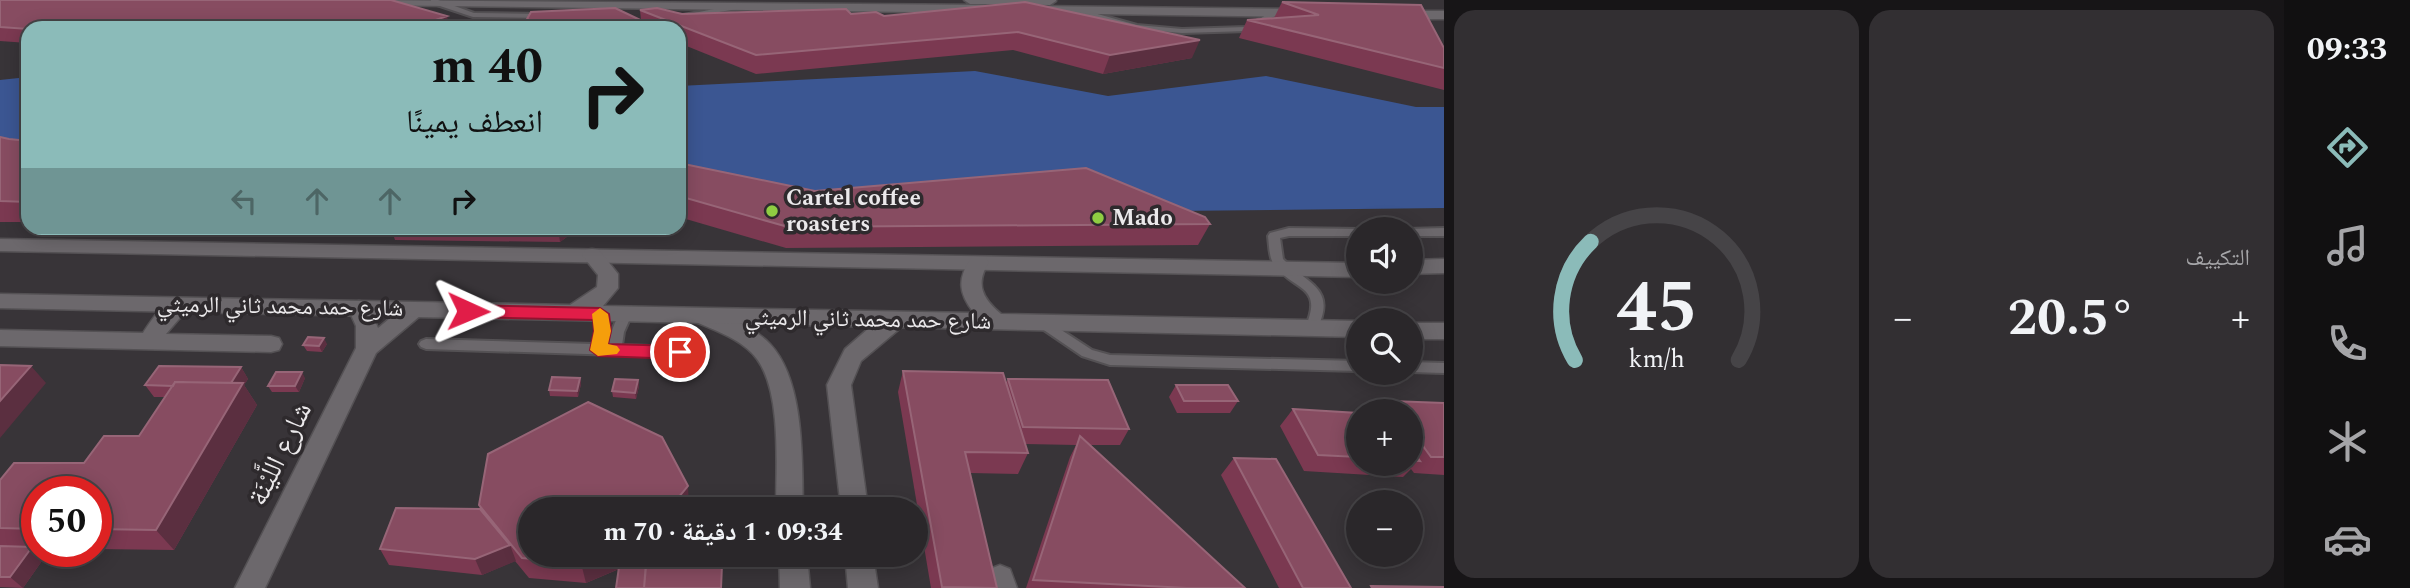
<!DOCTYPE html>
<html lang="ar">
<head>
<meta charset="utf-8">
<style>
	body { margin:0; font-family:Spectral,"Noto Naskh Arabic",serif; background:#322f32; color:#f1f3f6; direction:rtl; height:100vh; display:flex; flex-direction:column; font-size:26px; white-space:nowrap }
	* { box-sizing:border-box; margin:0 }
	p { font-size:23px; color:#a5a5a8 }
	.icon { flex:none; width:38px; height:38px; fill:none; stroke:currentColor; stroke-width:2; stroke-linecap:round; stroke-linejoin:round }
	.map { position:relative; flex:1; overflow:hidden; direction:ltr }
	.panel { display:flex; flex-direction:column; gap:10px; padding:10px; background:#171517; width:840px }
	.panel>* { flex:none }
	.top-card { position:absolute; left:21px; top:21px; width:665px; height:214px; border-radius:21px; box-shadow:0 4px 18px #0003,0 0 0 2px #464447; direction:rtl; background:#8bbbb9; color:#111; overflow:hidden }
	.buttons { position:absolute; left:1346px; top:217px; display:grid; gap:14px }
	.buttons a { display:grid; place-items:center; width:77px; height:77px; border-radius:50%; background:#2a272a; box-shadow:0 4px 18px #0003,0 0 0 2px #464447; font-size:35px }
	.speed { position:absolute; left:21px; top:476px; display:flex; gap:14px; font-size:35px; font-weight:700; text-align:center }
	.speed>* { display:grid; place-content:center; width:91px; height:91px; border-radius:50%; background:#2a272a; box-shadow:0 4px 18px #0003,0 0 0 2px #464447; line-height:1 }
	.speed .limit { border:10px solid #d22; background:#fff; color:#111 }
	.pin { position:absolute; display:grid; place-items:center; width:60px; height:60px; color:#fff; margin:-30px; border:4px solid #fff; border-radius:50%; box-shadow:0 2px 7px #0007 }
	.me { position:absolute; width:77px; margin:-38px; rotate:91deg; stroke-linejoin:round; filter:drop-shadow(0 0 5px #0008) }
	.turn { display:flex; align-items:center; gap:24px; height:147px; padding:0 28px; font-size:32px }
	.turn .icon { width:91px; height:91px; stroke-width:2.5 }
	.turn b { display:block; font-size:49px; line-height:60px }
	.lanes { display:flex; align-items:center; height:66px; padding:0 28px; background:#0003; justify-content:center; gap:35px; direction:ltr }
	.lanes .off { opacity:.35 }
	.big { font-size:52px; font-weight:700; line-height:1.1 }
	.panel .tile { flex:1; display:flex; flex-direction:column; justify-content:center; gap:10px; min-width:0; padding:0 24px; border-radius:21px; background:#322f32 }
	.panel .dial { align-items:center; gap:0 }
	.dial svg { height:182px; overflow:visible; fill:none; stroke:#464447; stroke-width:7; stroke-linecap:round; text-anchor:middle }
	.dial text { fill:#f1f3f6; stroke:none }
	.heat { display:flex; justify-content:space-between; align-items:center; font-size:38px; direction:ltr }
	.panel .tiles { flex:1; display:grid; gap:10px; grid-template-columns:repeat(2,1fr) }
	.trip { position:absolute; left:518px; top:497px; width:410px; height:70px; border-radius:35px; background:#2a272a; box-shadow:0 4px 18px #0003,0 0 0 2px #464447; font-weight:700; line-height:70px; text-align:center; direction:rtl }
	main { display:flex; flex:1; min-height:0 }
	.tabs { display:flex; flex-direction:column; width:126px; justify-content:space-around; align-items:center; background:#111011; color:#a5a5a8 }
	.tabs .icon { width:49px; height:49px }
	.tabs .current { color:#8bbbb9 }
	.tabs b { font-size:32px; color:#f1f3f6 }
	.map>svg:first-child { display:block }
	.water { fill:#3b5692 }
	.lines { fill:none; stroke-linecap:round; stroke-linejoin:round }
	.service-casing { stroke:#545154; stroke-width:4 }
	.minor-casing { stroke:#545154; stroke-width:3 }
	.tertiary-casing { stroke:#545154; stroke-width:3 }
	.secondary-casing { stroke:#545154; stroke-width:3 }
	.service { fill:#6c686c; fill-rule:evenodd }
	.minor { fill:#6c686c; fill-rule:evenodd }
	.tertiary { fill:#6c686c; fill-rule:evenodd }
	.secondary { fill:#6c686c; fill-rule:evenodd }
	.wall { fill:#7b3951 }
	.shaded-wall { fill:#5b2f40 }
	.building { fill:#874c61; stroke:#976577; stroke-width:2 }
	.route { fill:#e11d48; stroke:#92132f; stroke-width:2 }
	.slow { fill:#f59e0b }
	.poi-dot { fill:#8fcd42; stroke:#2e2a2d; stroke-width:2.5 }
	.labels { text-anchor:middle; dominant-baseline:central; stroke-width:7; stroke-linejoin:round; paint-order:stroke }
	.poi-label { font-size:23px; font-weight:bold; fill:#ebe9eb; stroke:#2e2a2d; text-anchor:start }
	.street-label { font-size:23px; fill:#ebe9eb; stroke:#2e2a2d }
	.near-street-label { font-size:28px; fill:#ebe9eb; stroke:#2e2a2d }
</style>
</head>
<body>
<main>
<nav class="tabs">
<b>09:33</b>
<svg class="icon current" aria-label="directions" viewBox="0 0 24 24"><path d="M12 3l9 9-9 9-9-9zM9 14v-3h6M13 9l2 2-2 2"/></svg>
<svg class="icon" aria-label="music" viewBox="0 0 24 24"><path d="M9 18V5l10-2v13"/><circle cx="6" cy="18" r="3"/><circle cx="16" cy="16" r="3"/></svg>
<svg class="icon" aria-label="phone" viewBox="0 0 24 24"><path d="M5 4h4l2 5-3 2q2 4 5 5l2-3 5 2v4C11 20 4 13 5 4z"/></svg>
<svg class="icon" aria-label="climate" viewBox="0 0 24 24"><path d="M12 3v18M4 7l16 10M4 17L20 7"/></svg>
<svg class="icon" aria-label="car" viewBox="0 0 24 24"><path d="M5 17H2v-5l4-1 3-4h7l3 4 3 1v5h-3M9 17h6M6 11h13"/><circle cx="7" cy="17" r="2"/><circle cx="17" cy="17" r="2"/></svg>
</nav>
<section class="panel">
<div class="tiles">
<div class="tile"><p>التكييف</p>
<div class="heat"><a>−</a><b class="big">20.5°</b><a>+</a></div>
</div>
<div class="tile dial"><svg viewBox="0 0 100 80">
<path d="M14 69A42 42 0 1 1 86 69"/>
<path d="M14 69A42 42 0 0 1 21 17" stroke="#8bbbb9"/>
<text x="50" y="56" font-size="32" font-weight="700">45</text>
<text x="50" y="72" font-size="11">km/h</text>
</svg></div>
</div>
</section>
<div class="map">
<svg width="1444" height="588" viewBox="0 0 1444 588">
	<rect width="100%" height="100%" fill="#383438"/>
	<!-- water -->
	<path class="water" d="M975,71L1108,96L1266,76L1416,107H1444V208L1172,211L822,202L679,178V86Z
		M28,77V147L0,151V80Z"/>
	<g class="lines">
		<!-- service casing -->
		<g class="service-casing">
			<path id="service" d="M431,0H438L474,13L546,14L550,16L546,18L473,17L431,3Z
				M734,5H737V9L683,18L679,16Z
				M1076,8L1137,25L1182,29L1246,27L1273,11L1280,13L1248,31L1182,33L1136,29L1076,12Z
				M1289,228L1361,229H1358V236H1289L1280,238L1283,259C1308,285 1338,288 1316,331H1306L1305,328C1325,283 1292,292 1273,263C1269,256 1269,244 1268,236L1270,233Z
				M1444,228V236H1410V229H1407Z
				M600,310L606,314L608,331L606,345H609C611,333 615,315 626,310L632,314L624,332L622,345L680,347L685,349L687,352L685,355L680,357L426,349L421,347L419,344L421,341L426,339L593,344L596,331L594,314Z
				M1043,318L1092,350L1110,355L1358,361V371L1110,365L1082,356L1038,326L1037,323L1038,320Z
				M1410,362L1444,363V373L1410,372Z"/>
		</g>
		<!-- minor casing -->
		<g class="minor-casing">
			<path id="minor" d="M0,239L1358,263V277L0,251Z
				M1444,259V273L1410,274V260Z
				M180,298L188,300L191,305L166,334L271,336L279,338L282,344L279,350L271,352L0,346V330L143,333C152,319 163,302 180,298Z
				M359,301L367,303L378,328C391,318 406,300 424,305L427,310L376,353L265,588H235L356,348V326L348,308L351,303Z
				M1000,565L1010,569L1017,588H987L985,579L990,569Z"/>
		</g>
		<!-- tertiary casing -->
		<g class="tertiary-casing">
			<path id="tertiary" d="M360,0L985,5L991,9L985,13L366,5Z
				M964,0H1056V1L1050,5L970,4Z
				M1035,6L1303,9L1310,13L1303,17L1030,13L1029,10Z
				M1444,11V19H1398L1391,15L1398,11Z
				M704,309C726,316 754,327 770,344C805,381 802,461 803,509H776C776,468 782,393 757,359C743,340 717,331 696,322L693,317L696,312Z
				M896,312L904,315L907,320L904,325L861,361L851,385L868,509H841L827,385L845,349L869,328Z
				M779,555H807L810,588H780Z
				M845,555H873L878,588H848Z"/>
		</g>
		<!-- secondary casing -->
		<g class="secondary-casing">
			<path id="secondary" d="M592,249L599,250L618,274V288L603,306L974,313C958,293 957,278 972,257H986L989,262C975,284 982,298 1001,314L1358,321V337L0,308V294L570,305L597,287L598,275L582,255L585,250Z
				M1410,323H1444V339H1410Z"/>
		</g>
		<!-- service -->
		<use href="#service" class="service"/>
		<!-- minor -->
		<use href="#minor" class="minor"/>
		<!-- tertiary -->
		<use href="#tertiary" class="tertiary"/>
		<!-- secondary -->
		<use href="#secondary" class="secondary"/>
	</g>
	<!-- wall -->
	<path class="wall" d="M0,0L28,28V43L0,41Z
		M1025,2L1192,58L1103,74L1013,50L756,74L679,43V28H529L527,19L641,20L640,10L682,14H851L884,16Z
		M1282,2L1444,48V90L1239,38L1247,20L1274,18Z
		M0,137L9,139L28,141V222H0Z
		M679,163L815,191L1210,224L1198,245L786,248L679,217Z
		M264,228H363L364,230Z
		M391,228H579L560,242L395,240Z
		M327,344L322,352L307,351L303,345Z
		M241,367L248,379L244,385L257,405L174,550L96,549V492H37V549H34L44,558L23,588L0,587V480L84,463L139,436L165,397H154L145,385Z
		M903,371L1006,383L1008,379L1129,429L1120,445H1090L1245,588H1026L1070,457L1076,445L1025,444L1028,453L1018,474L970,473L997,588H931L898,392Z
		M305,378L299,392H272L268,386Z
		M580,378L581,384L578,397L550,396L549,390Z
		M638,380L639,386L636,399L613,397L612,391Z
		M1176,385L1238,401L1230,413H1177L1169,397Z
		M1391,401L1444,403V475L1414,473L1411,469L1403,477L1304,471L1280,426L1293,409L1358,413V464H1410V411H1382Z
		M1234,458L1351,588H1279L1221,475Z
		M479,505L689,507L687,509H530V555H651L623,567H646L722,565L619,569L586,583L529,578L515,561L482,575L389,565L380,549L480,509Z"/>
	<!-- shaded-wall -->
	<path class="shaded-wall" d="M447,16L450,28H413Z
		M1200,40L1192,58L1103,74L1110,55Z
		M558,228H579L560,242Z
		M324,338L327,344L322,352L319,346Z
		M31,366L46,383L0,438V401Z
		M241,367L248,379L244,385L257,405L174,550L156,530L229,386Z
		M302,372L305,378L299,392L295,386Z
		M580,378L581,384L578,397L577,391Z
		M638,380L639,386L636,399L635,393Z
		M688,486L689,507L687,509H669Z
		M510,545L516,561L482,575L475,559Z
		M32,547L44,558L23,588L10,577Z
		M601,555H651L586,583L581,563Z"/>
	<!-- building -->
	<path class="building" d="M0,0H391L447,16L413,28H28V29L0,27Z
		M1025,2L1200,40L1110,55L1018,32L756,55L640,10L657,8L682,14L846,9L851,14L876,12L884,16Z
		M1282,2L1421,5L1444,48V68L1247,20L1319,15Z
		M615,8L655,27L547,28L527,19L531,12Z
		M0,137L9,139L28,141V202L0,201Z
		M679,163L815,191L1086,168L1205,217L1210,224L788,227L679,196Z
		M308,337L324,338L319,346L303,345Z
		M0,365L31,366L0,401Z
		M159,366L241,367L231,383L175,382L173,386L145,385Z
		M903,371L1003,373L1028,453L965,452L997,588L942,587Z
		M276,372H302L295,386H268Z
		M552,377L580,378L577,391L549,390Z
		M615,379L638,380L635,393L612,391Z
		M1008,379L1108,380L1129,429L1023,427Z
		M175,382L243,383L156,530L96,529V492H37V529L0,528V480L14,463H84L104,436H139Z
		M1176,385H1228L1238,401H1184Z
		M1391,401L1444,403V457H1431L1410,428V411H1398Z
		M588,402L662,437L688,486L669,509H530V555H601L581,563L522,558L479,505L488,454Z
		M1293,409L1358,413V457L1318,455Z
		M1080,436L1245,588H1187L1033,580Z
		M1410,447L1420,461L1410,460Z
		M1234,458L1276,459L1351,588H1303Z
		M396,508L480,509L510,545L475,559L380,549Z
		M0,546L32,547L10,577H0Z
		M646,562L722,565L721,588H644Z
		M619,567H646L644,588H616Z
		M1371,586L1444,587V588H1372Z"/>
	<!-- route -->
	<path class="route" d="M468,305L600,308L609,314L611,331L608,344L680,346L686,348L688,352L686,357L680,359L598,356L590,350L594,331L593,320L468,317L460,311Z"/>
	<!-- slow -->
	<path class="slow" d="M600,308L608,314L611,331L608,344L617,346L620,350L617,354L598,356L590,350L594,331L592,314Z"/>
	<!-- markers -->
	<g class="poi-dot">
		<circle cx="772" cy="211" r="7"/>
		<circle cx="1098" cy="218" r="7"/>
	</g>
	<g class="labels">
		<!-- poi labels -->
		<g class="poi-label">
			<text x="786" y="198">Cartel coffee<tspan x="786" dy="26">roasters</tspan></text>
			<text x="1112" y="218">Mado</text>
		</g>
		<!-- street labels -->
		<g class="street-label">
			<text transform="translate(280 307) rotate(1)">شارع حمد محمد ثاني الرميثي</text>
			<text transform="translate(868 320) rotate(1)">شارع حمد محمد ثاني الرميثي</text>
		</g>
		<!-- near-street labels -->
		<g class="near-street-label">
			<text transform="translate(280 454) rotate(-64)">شارع اللَّيْنَة</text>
		</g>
	</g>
</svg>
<div class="buttons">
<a><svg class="icon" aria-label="sound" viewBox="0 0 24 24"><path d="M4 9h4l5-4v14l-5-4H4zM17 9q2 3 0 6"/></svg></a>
<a><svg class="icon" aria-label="search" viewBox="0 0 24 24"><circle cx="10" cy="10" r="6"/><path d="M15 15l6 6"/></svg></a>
<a>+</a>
<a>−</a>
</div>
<div class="speed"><div class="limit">50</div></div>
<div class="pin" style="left:680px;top:352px;background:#d93025"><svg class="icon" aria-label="arrive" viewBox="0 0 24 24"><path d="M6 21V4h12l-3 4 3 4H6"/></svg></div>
<svg class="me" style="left:468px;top:311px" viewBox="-20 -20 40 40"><path d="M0-17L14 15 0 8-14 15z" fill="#e11d48" stroke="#fff" stroke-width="4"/></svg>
<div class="trip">09:34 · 1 دقيقة · 70 m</div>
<div class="top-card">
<div class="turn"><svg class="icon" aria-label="right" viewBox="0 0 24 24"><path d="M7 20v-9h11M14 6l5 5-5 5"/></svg><div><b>40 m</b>انعطف يمينًا</div></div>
<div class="lanes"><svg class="icon off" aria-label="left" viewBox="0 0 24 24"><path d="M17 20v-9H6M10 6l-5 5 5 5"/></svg><svg class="icon off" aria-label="ahead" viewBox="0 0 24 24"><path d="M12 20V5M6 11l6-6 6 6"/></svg><svg class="icon off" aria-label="ahead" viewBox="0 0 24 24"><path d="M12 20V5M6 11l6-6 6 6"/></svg><svg class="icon" aria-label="right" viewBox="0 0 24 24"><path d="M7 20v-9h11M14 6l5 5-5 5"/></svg></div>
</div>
</div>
</main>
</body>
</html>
